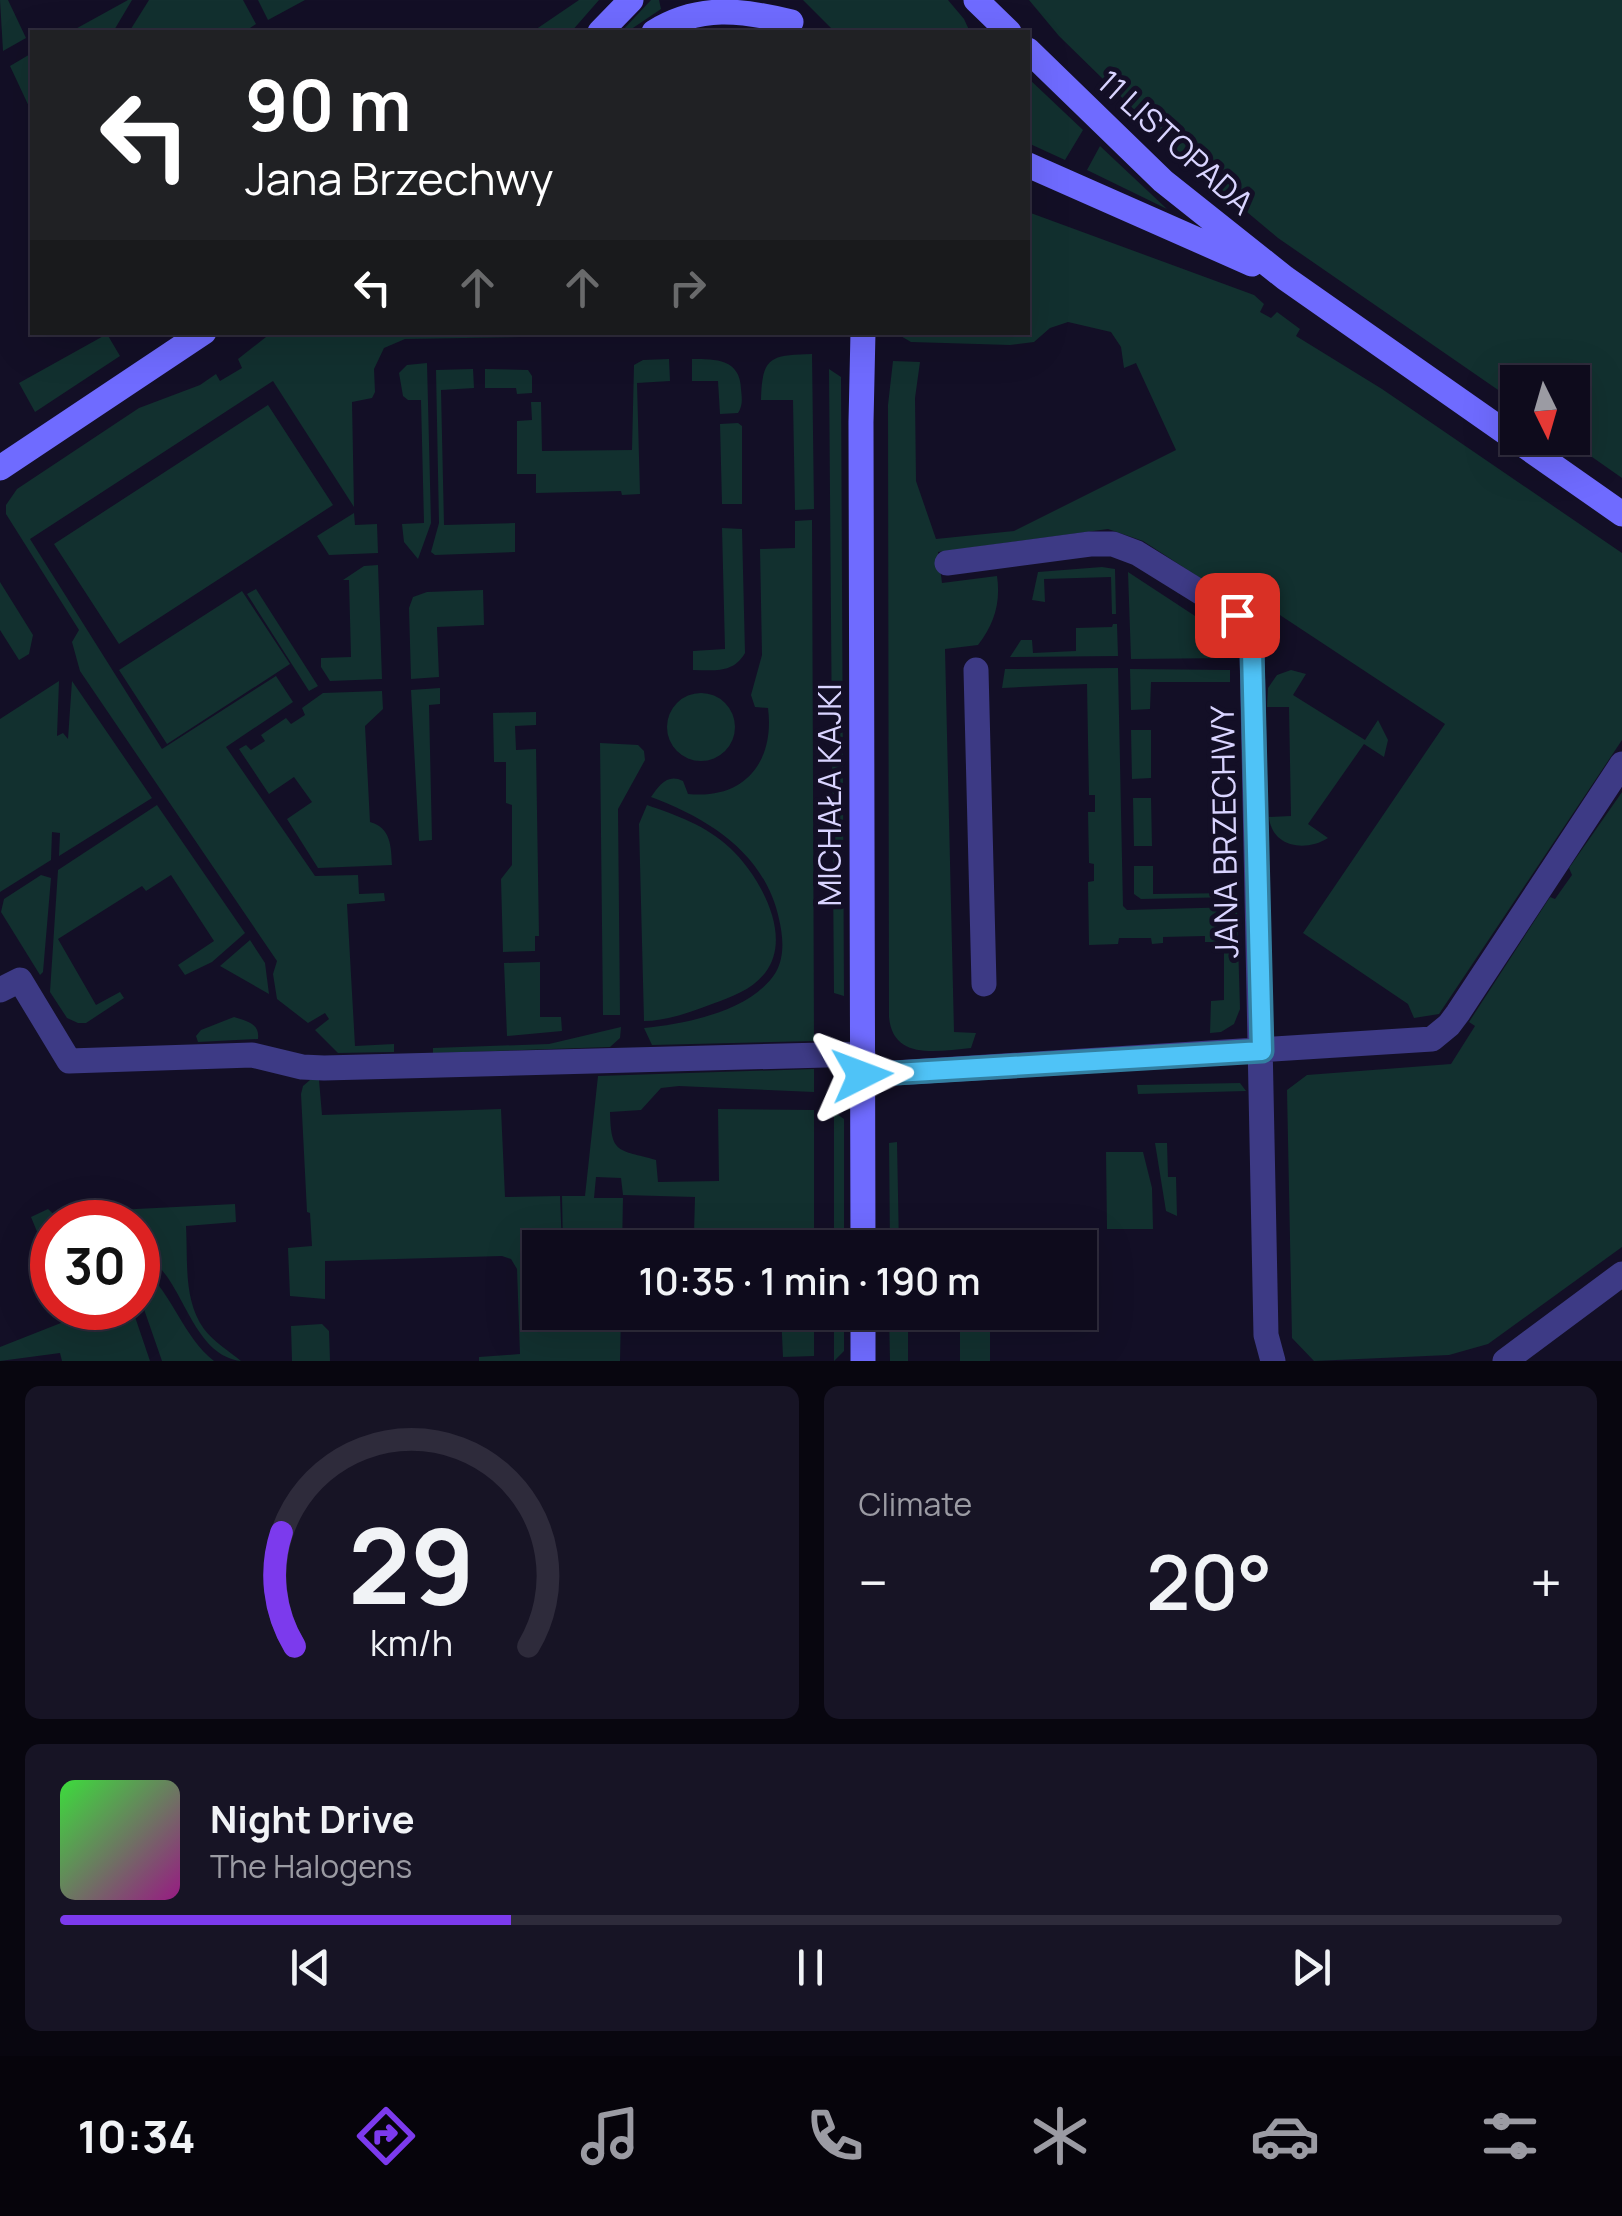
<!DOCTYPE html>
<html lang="en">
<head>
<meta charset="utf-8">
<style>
	body { margin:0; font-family:Manrope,sans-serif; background:#171425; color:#f1f3f6; height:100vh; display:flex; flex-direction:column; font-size:38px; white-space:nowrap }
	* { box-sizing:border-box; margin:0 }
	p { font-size:32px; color:#9b9ba3 }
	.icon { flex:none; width:55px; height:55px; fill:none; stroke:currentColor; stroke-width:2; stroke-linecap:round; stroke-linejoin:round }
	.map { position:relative; height:1361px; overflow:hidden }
	.details { display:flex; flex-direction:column; gap:25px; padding:25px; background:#08060f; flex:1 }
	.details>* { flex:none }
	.hud { position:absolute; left:30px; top:30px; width:1000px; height:305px; border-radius:0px; box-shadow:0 10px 40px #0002,0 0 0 2px #2e2b3b; background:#202124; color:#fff; overflow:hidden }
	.needle { width:65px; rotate:175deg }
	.fabs { position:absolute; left:1500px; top:365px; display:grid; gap:20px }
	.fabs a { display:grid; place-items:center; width:90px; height:90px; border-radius:0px; background:#0e0b1c; box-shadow:0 10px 40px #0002,0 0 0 2px #2e2b3b; font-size:50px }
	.speed { position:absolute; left:30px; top:1200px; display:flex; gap:20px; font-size:50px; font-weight:700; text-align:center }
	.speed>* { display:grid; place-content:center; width:130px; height:130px; border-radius:50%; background:#0e0b1c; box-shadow:0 10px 40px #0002,0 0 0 2px #2e2b3b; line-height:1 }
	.speed .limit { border:15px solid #d22; background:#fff; color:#111 }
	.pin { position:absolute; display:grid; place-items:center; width:85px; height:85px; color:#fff; margin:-42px; border-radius:20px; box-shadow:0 5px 15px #0006 }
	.me { position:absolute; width:110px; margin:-55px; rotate:87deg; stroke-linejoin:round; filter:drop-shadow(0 0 8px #0008) }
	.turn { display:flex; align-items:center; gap:35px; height:210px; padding:0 50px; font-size:45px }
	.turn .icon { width:130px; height:130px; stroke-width:2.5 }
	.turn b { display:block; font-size:70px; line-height:85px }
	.lanes { display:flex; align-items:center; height:95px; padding:0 50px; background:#0003; justify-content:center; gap:50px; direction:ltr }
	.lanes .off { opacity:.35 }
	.big { font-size:75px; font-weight:600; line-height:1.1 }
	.details .card { flex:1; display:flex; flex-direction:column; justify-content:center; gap:15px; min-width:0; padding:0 35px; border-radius:15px; background:#171425 }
	.details .dial { align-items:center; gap:0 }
	.dial svg { height:260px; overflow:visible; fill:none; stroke:#2e2b3b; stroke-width:7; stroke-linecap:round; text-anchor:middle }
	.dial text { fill:#f1f3f6; stroke:none }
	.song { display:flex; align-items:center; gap:30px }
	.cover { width:120px; height:120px; border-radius:15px; background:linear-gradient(135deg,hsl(120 70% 55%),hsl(310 70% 35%)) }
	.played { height:10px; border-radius:5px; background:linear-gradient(90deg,#7c3aed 30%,#2e2b3b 30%) }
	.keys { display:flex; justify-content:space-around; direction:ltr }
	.heat { display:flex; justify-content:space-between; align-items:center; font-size:55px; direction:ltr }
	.details .tiles { flex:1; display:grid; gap:25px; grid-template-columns:1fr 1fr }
	.card:last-child { grid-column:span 2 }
	.trip { position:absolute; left:522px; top:1230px; width:575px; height:100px; border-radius:0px; background:#0e0b1c; box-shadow:0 10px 40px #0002,0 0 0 2px #2e2b3b; font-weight:600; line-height:100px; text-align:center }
	.tabs { display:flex; height:160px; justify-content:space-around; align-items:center; background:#06040b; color:#9b9ba3 }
	.tabs .icon { width:70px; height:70px }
	.tabs .active { color:#7c3aed }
	.tabs b { font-size:45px; color:#f1f3f6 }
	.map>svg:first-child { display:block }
	.green { fill:#12302f }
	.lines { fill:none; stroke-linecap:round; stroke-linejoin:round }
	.street { stroke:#3d3a85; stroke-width:25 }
	.secondary { stroke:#6f6bff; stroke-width:25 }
	.route-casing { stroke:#337fa1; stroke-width:25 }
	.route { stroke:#4fc3f7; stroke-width:18 }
	.labels { text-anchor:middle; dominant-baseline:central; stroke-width:10; stroke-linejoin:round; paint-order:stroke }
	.street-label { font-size:32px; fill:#d9d4ff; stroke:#130f26 }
</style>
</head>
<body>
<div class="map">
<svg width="1622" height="1361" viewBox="0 0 1622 1361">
	<rect width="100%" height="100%" fill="#130f26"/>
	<!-- green -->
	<path class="green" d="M0,0H8L26,38L3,51Z
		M128,0H132L113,32H70Z
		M149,0H243L256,24L250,28L252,32H129Z
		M258,0H305L268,20Z
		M579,0H599L571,32H532Z
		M651,0H659L661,9L627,32H621Z
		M803,0H948L964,19L970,32H835Z
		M1029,0H1622V478L1565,438H1572V382H1518L1517,403L1278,238L1191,165L1059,36Z
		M32,53V113L10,66Z
		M1028,78L1083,130L1065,160L1028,143Z
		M1100,146L1167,209L1087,170Z
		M1028,212L1254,295L1264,304L1260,312L1271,318L1277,312L1300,329L1296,336L1382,389L1622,553V740L1439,1014L1414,1018L1408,1004L1303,933L1445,724L1245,592L1237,602L1143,541L1108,529L938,552L942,583L997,576C1001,603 994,624 978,645L945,649L954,1032L976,1033L971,1048C938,1051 893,1061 889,1017L888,405L893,361L920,362L915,398L916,481L936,539L1014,531L1176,450L1136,363L1124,368L1121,347L1111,332L1068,322L1050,328L1034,342L1010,345L911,342L899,335L1028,332Z
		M271,333H754L405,339L384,348L374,369L375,392L372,398L352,402L354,507L273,381L30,539L162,749L276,676L293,702L226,747L315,876L358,875L359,894L384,893L385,901L347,904L355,1046L394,1044V1052L338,1053L315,1030L329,1019L325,1013L308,1023L277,999L273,974L277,961L80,671L72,642L79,630L6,514V505L17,489L139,408L200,385L216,374L220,381L242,368L238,359Z
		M107,334L120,356L35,412L19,383Z
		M812,354L814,509L795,510L793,400H761C762,357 770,355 812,354Z
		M669,359L670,381L637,383L640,494L622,495L621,491L536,493V474H517V421L532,420L531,402H541L542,451L632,450L634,365L643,360Z
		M692,359C716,359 740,359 741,389C742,399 743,405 738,413L720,414L718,381H692Z
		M427,363L431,523L418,559L404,542L402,524L424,523L421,400H408L403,396L399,373L407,365Z
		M473,369L474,388L441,390L444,525L515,523V552L435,555L431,552L439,523L436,370Z
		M485,369L528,370L532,376V393L517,394L516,388H485Z
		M829,369L841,377L844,996L834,993Z
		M268,405L333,505L119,644L54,544Z
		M738,423L742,426V504H722L720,424Z
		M354,513L355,525L377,524L378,553L329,555L317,536Z
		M812,520L814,1041L652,1045L644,1028C686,1024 752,1011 776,972C785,956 783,936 779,919C765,854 710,819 651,797C659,785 668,773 683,781L688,794C744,800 775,762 768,708L755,707L751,695L762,655L760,549L795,548V521Z
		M722,528L742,529L745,653C733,674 714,670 693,670V651L725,649Z
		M378,565L382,679L330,681L321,667V658L351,657L349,580H343L364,566Z
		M1102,567L1115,569L1116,614H1112L1111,577L1044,579L1045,602L1032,600L1038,572Z
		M1128,572L1221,633L1228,644L1230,658L1131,659Z
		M0,582L33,635L29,654L19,660L0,630Z
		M256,589L318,686L309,691L247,594Z
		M483,590L484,625L437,627L439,677L411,679L409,608L413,597L427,592Z
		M242,591L290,664L167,744L119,670Z
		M1113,624H1117L1118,656L1010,657L1021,640H1032L1033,653L1076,651V628L1112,627Z
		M1118,668L1123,906L1127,910L1237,907L1240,1009L1234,1024L1221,1032L1210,1033L1211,1001L1224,1000V942H1205V936L1163,937V943L1152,944L1151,938H1119L1118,944L1089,945L1088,882L1094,881V864L1089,863L1088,812H1095V795H1089L1087,684L1002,688L1005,669Z
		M1130,669L1230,670V682H1151L1150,709L1131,710Z
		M1291,670L1306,674L1293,695L1365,740L1378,720L1388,740L1384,757L1364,744L1308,824L1328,838C1306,852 1272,848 1269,817L1291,816L1289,707H1267L1268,688L1277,675Z
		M59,681L57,736L63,733L68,739L72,681L152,798L59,856L60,833L52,832L51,860L0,892V719Z
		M440,688V704L429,705L432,840L419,841L411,690Z
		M382,691L383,709L365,726L370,822C391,828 391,846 392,865L318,868L287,819L312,802L294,777L269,794L239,749L246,745L251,750L265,741L261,735L286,718L291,724L305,715L302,708L323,693Z
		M667 727a34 34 0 1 1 68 0a34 34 0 1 1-68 0Z
		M536,712V725L515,726L516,750L536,749L539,936H535V951L503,952L501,879L512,865V805L506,803V762H494L493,713Z
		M1131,730H1151V778L1132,779Z
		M600,743L638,745L644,751L645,760L618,809L620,1015H603Z
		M1622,792V1247L1488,1344L1449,1355L1314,1361L1292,1338L1287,1090L1307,1075L1451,1064L1475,1026L1469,1022L1550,897L1555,899L1572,875L1569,868Z
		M1133,798H1151L1152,846H1134Z
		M157,805L245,933L212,962L185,975L178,965L214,941L171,875L146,891L142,886L58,939L96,1005L120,992L124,998L86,1023H78L67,1018L50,992L58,870Z
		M647,805C676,815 707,826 730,848C759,875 794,936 765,973C752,990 731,997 712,1004C690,1012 667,1021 644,1021L639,824Z
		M1134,866H1153V894L1236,893V897L1141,899L1134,894Z
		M41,875L51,878L43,972L40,975L1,912L4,899Z
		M250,940L265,963L269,994L220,966Z
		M540,962V1017H561L562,1031L507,1036L504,963Z
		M234,1017C246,1021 260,1023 258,1039L198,1042L196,1036L201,1030Z
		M621,1027L620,1038L610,1047L433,1053V1048L549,1044Z
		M814,1069V1092L679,1086L661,1088L641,1110L610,1112C611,1155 618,1149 656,1160L658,1182L719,1181L718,1109L814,1110V1247H779L778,1231L694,1233L695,1197L623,1195L621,1178L596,1177L594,1198H623L622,1247H563L562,1196H585L598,1076Z
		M310,1080H319L322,1115L501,1109L505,1197L560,1196L562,1247L540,1248V1312L564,1313L565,1323L566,1313H621L620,1361H479V1357L520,1354L517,1269L511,1259L502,1256L325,1261V1299L290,1296L288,1248L312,1246L310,1213L307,1212L301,1094L303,1086Z
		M1240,1083L1246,1091L1138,1094L1137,1085Z
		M834,1112L844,1119V1247H834Z
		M897,1142L899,1247H890L889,1143Z
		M1155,1143H1167L1168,1177H1176L1177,1216L1166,1211Z
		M1143,1152L1152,1188L1153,1229H1107L1106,1152Z
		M235,1204L236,1222L186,1226C188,1260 183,1300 204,1329C214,1342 230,1352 241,1361C196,1356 185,1292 158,1266C152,1261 144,1257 138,1252V1222H93L77,1212Z
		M48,1209L62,1222H52V1268L31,1217Z
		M138,1265C171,1288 181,1335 214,1361H162L138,1292Z
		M67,1308H132L150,1361H62L60,1353L0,1361V1347L71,1319Z
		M781,1313H814V1356L783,1357Z
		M834,1313H844V1351L834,1361Z
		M899,1314V1330H908V1361H890L889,1315Z
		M322,1324L329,1331L330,1361H292L291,1326Z
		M960,1329H990V1361H960Z"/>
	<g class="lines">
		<!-- street -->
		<path class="street" d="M947,563L1090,544H1113L1137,553L1237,615L1245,625L1252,651L1266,1335L1273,1361
			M976,670L984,984
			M0,990L20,980L69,1061L252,1055L302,1067L324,1068L863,1054
			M862,1075L1432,1039L1449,1025L1458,1013L1622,764
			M1505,1361L1622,1274"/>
		<!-- secondary -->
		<path class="secondary" d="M976,0L1009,32
			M600,32L631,0
			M654,32C699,4 743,10 791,22
			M1028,50L1163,181L1285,278L1622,514
			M1028,165L1252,264
			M0,468L204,332
			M863,1248L861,422L863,332
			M863,1312V1361"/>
	</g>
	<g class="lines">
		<!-- route casing -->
		<g class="route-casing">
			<path id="route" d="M862,1075L1262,1051L1252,651L1246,625L1237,615"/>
		</g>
		<!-- route -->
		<use href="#route" class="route"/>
	</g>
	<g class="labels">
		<!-- street labels -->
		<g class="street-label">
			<text transform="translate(1176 142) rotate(42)">11 LISTOPADA</text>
			<text transform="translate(829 795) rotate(-90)">MICHAŁA KAJKI</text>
			<text transform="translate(1224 832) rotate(-91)">JANA BRZECHWY</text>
		</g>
	</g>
</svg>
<div class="fabs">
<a><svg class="needle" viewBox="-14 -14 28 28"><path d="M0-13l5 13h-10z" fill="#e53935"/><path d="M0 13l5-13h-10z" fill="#9b9ba3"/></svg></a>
</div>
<div class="speed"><div class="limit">30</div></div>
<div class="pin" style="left:1237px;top:615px;background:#d93025"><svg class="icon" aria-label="arrive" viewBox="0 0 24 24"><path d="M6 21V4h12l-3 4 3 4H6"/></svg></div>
<svg class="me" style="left:862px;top:1075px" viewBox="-20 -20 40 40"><path d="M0-17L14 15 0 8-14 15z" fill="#4fc3f7" stroke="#fff" stroke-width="4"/></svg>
<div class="trip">10:35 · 1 min · 190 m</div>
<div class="hud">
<div class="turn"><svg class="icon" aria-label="left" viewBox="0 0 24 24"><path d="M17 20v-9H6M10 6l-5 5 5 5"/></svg><div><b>90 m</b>Jana Brzechwy</div></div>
<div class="lanes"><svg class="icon" aria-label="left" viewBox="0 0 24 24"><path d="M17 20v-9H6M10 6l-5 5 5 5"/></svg><svg class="icon off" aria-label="ahead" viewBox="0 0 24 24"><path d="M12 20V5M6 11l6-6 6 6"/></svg><svg class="icon off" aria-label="ahead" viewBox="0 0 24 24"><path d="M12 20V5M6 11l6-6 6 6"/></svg><svg class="icon off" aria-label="right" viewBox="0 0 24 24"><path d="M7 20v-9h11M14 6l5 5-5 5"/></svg></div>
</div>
</div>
<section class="details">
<div class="tiles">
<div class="card dial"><svg viewBox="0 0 100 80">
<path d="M14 69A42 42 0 1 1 86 69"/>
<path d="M14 69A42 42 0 0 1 10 34" stroke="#7c3aed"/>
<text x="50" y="56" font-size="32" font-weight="700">29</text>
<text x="50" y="72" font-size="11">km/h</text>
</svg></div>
<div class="card"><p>Climate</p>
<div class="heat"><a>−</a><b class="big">20°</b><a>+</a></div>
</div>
<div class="card">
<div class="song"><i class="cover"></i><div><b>Night Drive</b><p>The Halogens</p></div></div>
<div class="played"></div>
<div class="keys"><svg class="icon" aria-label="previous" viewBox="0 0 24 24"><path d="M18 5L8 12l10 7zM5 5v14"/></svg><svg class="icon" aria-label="pause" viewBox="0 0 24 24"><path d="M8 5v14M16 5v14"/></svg><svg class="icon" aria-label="next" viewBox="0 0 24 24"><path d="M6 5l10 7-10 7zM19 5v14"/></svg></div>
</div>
</div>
</section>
<nav class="tabs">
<b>10:34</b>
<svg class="icon active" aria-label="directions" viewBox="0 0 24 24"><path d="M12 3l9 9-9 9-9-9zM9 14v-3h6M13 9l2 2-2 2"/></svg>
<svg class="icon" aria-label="music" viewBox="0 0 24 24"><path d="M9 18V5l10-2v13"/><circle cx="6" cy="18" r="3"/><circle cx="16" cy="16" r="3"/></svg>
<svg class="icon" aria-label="phone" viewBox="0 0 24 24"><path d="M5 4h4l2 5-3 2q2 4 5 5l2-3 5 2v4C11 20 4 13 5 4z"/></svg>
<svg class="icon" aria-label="climate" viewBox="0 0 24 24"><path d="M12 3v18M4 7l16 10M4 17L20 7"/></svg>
<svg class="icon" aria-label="car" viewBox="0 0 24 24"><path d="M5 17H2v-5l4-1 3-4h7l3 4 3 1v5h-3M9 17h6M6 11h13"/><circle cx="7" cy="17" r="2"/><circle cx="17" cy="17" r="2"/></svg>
<svg class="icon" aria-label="filters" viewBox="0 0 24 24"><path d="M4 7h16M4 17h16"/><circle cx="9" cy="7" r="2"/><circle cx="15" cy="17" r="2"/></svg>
</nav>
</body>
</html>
